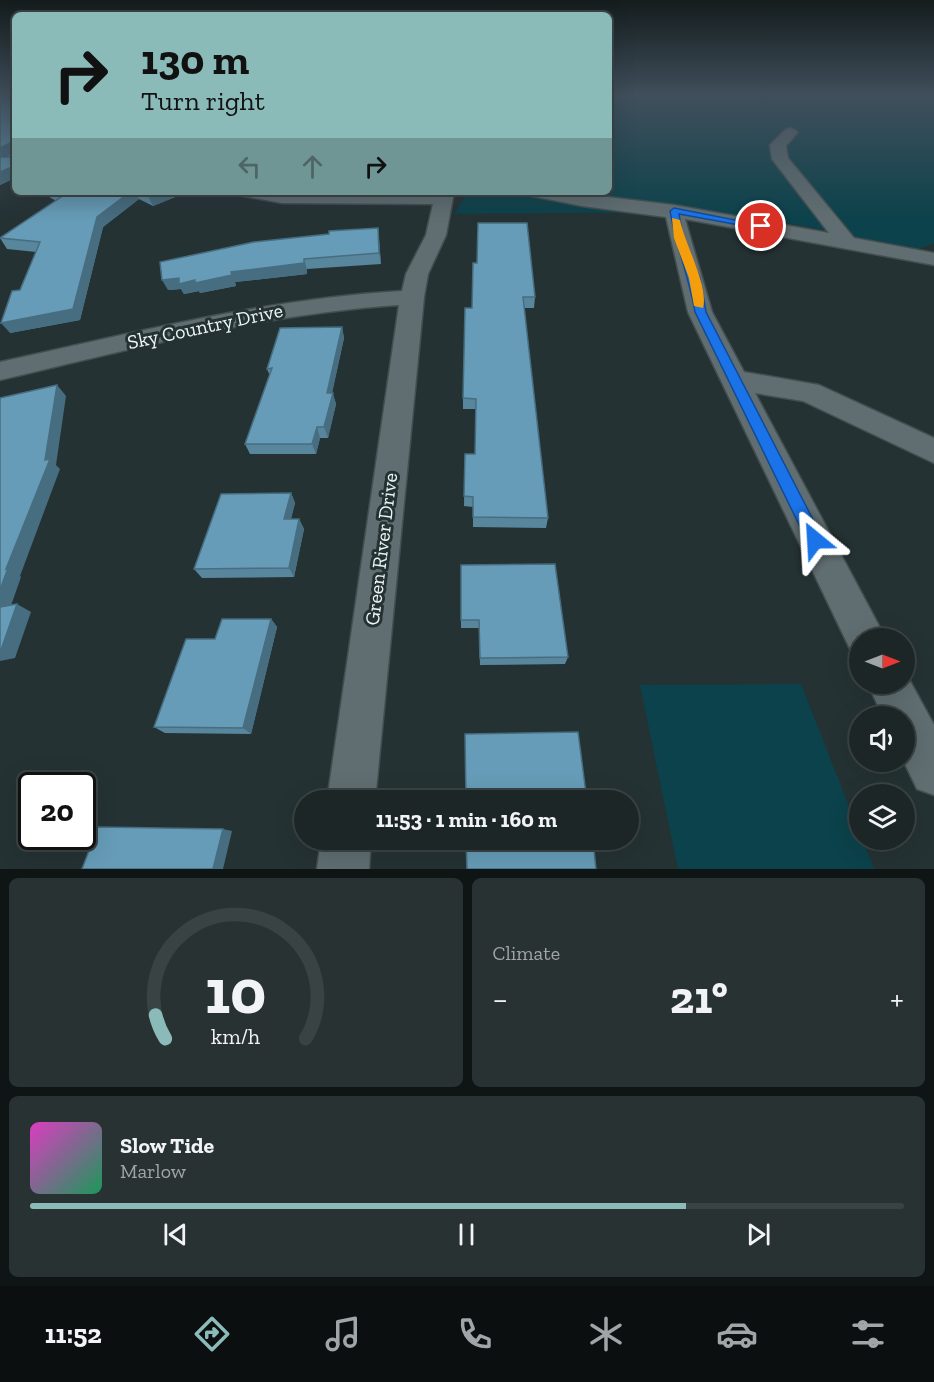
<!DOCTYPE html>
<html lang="en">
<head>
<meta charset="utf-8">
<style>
	body { margin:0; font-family:"Zilla Slab",serif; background:#293233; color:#f1f3f6; height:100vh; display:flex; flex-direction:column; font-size:22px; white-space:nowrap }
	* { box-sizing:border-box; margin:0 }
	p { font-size:20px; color:#a0a5a7 }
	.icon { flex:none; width:33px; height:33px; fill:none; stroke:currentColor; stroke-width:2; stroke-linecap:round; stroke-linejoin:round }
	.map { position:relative; height:869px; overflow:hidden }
	.drawer { display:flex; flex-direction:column; gap:9px; padding:9px; background:#0f1515; flex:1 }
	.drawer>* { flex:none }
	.banner { position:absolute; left:12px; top:12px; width:600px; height:183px; border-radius:9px; box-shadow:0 6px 24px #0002,0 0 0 2px #3a4344; background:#8bbbb9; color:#111; overflow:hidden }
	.needle { width:39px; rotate:90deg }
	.tools { position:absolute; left:849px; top:628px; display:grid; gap:12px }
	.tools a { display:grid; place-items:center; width:66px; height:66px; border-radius:50%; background:#1c2627; box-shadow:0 6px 24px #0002,0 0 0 2px #3a4344; font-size:30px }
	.speed { position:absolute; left:18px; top:772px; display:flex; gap:12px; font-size:30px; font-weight:700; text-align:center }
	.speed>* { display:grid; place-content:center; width:78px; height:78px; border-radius:50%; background:#1c2627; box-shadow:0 6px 24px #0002,0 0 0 2px #3a4344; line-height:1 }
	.speed .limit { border:3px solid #111; border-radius:9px; background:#fff; color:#111 }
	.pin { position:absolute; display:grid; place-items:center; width:51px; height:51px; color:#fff; margin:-26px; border:3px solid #fff; border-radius:50%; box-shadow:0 2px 6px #0007 }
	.me { position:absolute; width:66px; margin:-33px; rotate:333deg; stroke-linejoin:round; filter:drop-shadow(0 0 4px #0008) }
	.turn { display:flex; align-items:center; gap:21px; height:126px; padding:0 30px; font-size:27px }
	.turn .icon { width:78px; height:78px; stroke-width:2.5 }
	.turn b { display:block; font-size:42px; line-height:51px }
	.lanes { display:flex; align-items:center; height:57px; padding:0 30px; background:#0003; justify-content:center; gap:30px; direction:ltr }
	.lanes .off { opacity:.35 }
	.big { font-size:45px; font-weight:700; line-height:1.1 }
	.drawer .card { flex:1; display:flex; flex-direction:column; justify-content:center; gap:9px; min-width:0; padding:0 21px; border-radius:9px; background:#293233 }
	.drawer .dial { align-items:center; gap:0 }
	.dial svg { height:156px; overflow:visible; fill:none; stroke:#3a4344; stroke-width:7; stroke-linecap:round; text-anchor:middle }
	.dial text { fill:#f1f3f6; stroke:none }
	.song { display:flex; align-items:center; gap:18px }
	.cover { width:72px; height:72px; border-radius:9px; background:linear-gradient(135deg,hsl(310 70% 55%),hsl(150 70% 35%)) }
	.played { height:6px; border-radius:3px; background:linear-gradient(90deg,#8bbbb9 75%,#3a4344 75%) }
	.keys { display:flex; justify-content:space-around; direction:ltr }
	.heat { display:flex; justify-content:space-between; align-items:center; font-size:33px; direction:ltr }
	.drawer .tiles { flex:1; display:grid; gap:9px; grid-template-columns:1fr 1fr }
	.card:last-child { grid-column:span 2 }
	.trip { position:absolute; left:294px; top:790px; width:345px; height:60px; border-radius:30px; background:#1c2627; box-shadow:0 6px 24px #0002,0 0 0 2px #3a4344; font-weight:700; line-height:60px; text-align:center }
	.dock { display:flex; height:96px; justify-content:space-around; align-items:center; background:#0b0f10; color:#a0a5a7 }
	.dock .icon { width:42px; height:42px }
	.dock .on { color:#8bbbb9 }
	.dock b { font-size:27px; color:#f1f3f6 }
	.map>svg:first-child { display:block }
	.green { fill:#0c424b }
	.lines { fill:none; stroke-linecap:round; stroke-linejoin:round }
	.minor-casing { stroke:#434e50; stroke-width:3 }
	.minor { fill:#606e71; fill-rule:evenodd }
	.wall { fill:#58869d }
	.shaded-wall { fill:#476d80 }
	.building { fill:#669cb7; stroke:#476d80; stroke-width:1.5 }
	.route { fill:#1a73e8; stroke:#114b97; stroke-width:1.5 }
	.slow { fill:#f59e0b }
	.labels { text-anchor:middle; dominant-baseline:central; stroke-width:6; stroke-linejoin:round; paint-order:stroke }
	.street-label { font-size:20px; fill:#ecf4f5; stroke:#253234 }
</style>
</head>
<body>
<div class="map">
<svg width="934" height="869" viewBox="0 0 934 869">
	<rect width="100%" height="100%" fill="#253234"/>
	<!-- green -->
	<path class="green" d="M609,96H934V243L916,250L815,228L717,212L454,214L468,192H609Z
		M801,684L859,832L860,840H863L874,869H678L640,685Z"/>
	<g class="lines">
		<!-- minor casing -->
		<g class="minor-casing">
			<path id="minor" d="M791,128L798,132L786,146L788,158L854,238L934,253V265L685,219L712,312L744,372L819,385L934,438V463L803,401L755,393L886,639H860V656L852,653L688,312L666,217L582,206L532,196L529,192H565L674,205L829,233L772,159L770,145L786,129Z
				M241,192H454L446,235L428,274L424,297L375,801H327L399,305C263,314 132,349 0,380V362C133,333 265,299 402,291L406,274L426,235L433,204L282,203L244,196Z
				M904,670L934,725V795L917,789L904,762V717H883L868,684H904Z
				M321,840H371L369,869H317Z"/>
		</g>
		<!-- minor -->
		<use href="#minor" class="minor"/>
	</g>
	<!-- wall -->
	<path class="wall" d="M0,96H15V178L0,185Z
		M41,192L185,193L153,206L139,199L103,227L80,320L10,333L20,290L36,252L7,249L0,238L56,201Z
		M378,228L381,264L307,269V274L235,282L236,286L200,293L199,291L184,294L181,289L168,290L329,234Z
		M477,263L535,297L534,308H524L548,518L546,528L473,527V507L464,506L465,454H475L476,409H463V398L472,308Z
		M342,327L344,338L332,393L336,404L328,438H320L316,454H250L245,444L270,376L267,369Z
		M291,493L295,503L291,519H299L304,529L294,577L202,578L194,569Z
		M461,565L568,657L565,664L480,665L479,628H461Z
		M271,619L277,627L251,734L165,733L154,727L215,639Z"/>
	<!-- shaded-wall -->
	<path class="shaded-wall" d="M10,143L15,152L0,160V148Z
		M9,168L15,178L0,185V172Z
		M130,192H135L139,199L103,227L80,320L10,333L1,323L97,217Z
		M158,192H185V193L153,206L148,196Z
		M378,228L379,238L381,264L379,253Z
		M304,259L307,269V274L235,282L236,286L200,293L199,291L184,294L181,289L168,290L162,280L231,272Z
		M342,327L344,338L330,402L333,393L336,404L328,438L324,427L327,393Z
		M57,385L66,396L56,465L60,469L20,576L21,577L7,617L0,612V590L6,569L45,460Z
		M317,427L320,438L316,454L312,444Z
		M291,493L295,503L288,529L284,519Z
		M299,519L304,529L294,577L289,568Z
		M17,604L31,612L15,658L0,661V650Z
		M271,619L277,627L251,734L243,728Z
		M223,829L232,831L223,869H213Z"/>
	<!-- building -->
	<path class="building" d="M0,96H15V171L9,168L0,172V157H11L10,143L0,148Z
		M52,192H130L97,217L73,309L1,323L12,291L20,290L40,242L0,238L61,197Z
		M140,192H158L148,196Z
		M478,223H527L535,297H523L548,518L473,517V497L464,496L465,454H475L476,399L463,398L465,308H472L473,263H477Z
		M378,228L379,253L304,259V263L231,272L232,275L195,283V280L179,284V278L162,280L160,262L254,242L329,234V231Z
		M342,327L327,393H333L324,427H317L312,444H245L272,368L267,369L280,328Z
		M57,385L45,460L50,459L6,569L8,568L0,590V398Z
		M291,493L284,519H299L289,568L194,569L221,494Z
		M555,564L568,657L480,658L479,620H461V565Z
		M17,604L1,650H0V607Z
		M222,619H271L243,728L154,727L186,639H215Z
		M578,732L587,801H466L465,734Z
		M98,827L223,829L213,869H82Z
		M466,840H593L596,869H467Z"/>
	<!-- sky -->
	<linearGradient id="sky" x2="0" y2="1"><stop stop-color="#141c1d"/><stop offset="0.44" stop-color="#404f5c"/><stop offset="1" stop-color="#404f5c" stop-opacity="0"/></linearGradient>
	<rect width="934" height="218" fill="url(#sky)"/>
	<!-- route -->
	<path class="route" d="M674,208L765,226L761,229L679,214L683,238L700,278L706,312L821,535L823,540L821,545H809L695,312C689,277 676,246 670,211Z"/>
	<!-- slow -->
	<path class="slow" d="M672,218L680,220C685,245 709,286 703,308L694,306L689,278L674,238Z"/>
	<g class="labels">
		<!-- street labels -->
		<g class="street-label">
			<text transform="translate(205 326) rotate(-12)">Sky Country Drive</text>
			<text transform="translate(381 549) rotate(-83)">Green River Drive</text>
		</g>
	</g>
</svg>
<div class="tools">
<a><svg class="needle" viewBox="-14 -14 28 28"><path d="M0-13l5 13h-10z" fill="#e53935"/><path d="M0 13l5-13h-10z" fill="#a0a5a7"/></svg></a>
<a><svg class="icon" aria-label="sound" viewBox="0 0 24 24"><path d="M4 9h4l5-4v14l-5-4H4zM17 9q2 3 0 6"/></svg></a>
<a><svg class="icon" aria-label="layers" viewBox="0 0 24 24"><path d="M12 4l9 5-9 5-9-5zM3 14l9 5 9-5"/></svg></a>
</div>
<div class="speed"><div class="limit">20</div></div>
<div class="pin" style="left:761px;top:226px;background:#d93025"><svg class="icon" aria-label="arrive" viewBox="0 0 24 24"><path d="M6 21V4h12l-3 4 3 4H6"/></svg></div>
<svg class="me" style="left:815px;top:540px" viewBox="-20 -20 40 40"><path d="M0-17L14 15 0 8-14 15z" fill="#1a73e8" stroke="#fff" stroke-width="4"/></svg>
<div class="trip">11:53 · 1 min · 160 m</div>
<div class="banner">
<div class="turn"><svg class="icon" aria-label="right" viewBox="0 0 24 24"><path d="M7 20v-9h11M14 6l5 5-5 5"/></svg><div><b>130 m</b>Turn right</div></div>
<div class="lanes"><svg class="icon off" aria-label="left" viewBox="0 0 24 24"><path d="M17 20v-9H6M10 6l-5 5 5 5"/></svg><svg class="icon off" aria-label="ahead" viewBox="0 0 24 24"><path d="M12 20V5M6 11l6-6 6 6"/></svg><svg class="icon" aria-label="right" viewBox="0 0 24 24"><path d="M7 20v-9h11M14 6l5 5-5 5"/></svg></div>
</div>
</div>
<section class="drawer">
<div class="tiles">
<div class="card dial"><svg viewBox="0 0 100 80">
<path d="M14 69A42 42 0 1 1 86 69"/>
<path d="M14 69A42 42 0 0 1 9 57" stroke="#8bbbb9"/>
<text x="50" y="56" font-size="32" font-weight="700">10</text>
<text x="50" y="72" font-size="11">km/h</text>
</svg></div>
<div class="card"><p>Climate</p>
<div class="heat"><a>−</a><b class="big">21°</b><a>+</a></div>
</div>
<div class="card">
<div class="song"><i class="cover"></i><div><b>Slow Tide</b><p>Marlow</p></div></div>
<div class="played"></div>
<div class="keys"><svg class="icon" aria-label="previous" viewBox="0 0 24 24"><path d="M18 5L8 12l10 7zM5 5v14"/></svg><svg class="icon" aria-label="pause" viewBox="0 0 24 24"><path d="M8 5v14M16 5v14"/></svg><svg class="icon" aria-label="next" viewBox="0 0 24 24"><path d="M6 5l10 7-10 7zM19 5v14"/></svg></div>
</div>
</div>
</section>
<nav class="dock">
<b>11:52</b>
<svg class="icon on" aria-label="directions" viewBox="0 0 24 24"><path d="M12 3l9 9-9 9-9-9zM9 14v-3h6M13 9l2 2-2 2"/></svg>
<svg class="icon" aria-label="music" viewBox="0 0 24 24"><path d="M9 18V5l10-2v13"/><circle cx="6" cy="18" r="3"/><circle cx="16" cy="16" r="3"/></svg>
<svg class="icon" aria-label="phone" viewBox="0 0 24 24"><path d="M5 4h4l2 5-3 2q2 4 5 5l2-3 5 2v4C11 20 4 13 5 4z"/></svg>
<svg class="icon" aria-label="climate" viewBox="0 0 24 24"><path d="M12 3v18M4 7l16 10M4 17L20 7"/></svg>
<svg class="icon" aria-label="car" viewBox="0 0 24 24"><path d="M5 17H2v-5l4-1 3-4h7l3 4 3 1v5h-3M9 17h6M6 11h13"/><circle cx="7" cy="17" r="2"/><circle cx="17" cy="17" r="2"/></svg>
<svg class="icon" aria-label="filters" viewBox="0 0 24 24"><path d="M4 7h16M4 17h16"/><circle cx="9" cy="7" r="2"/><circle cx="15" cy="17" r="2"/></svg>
</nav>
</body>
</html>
